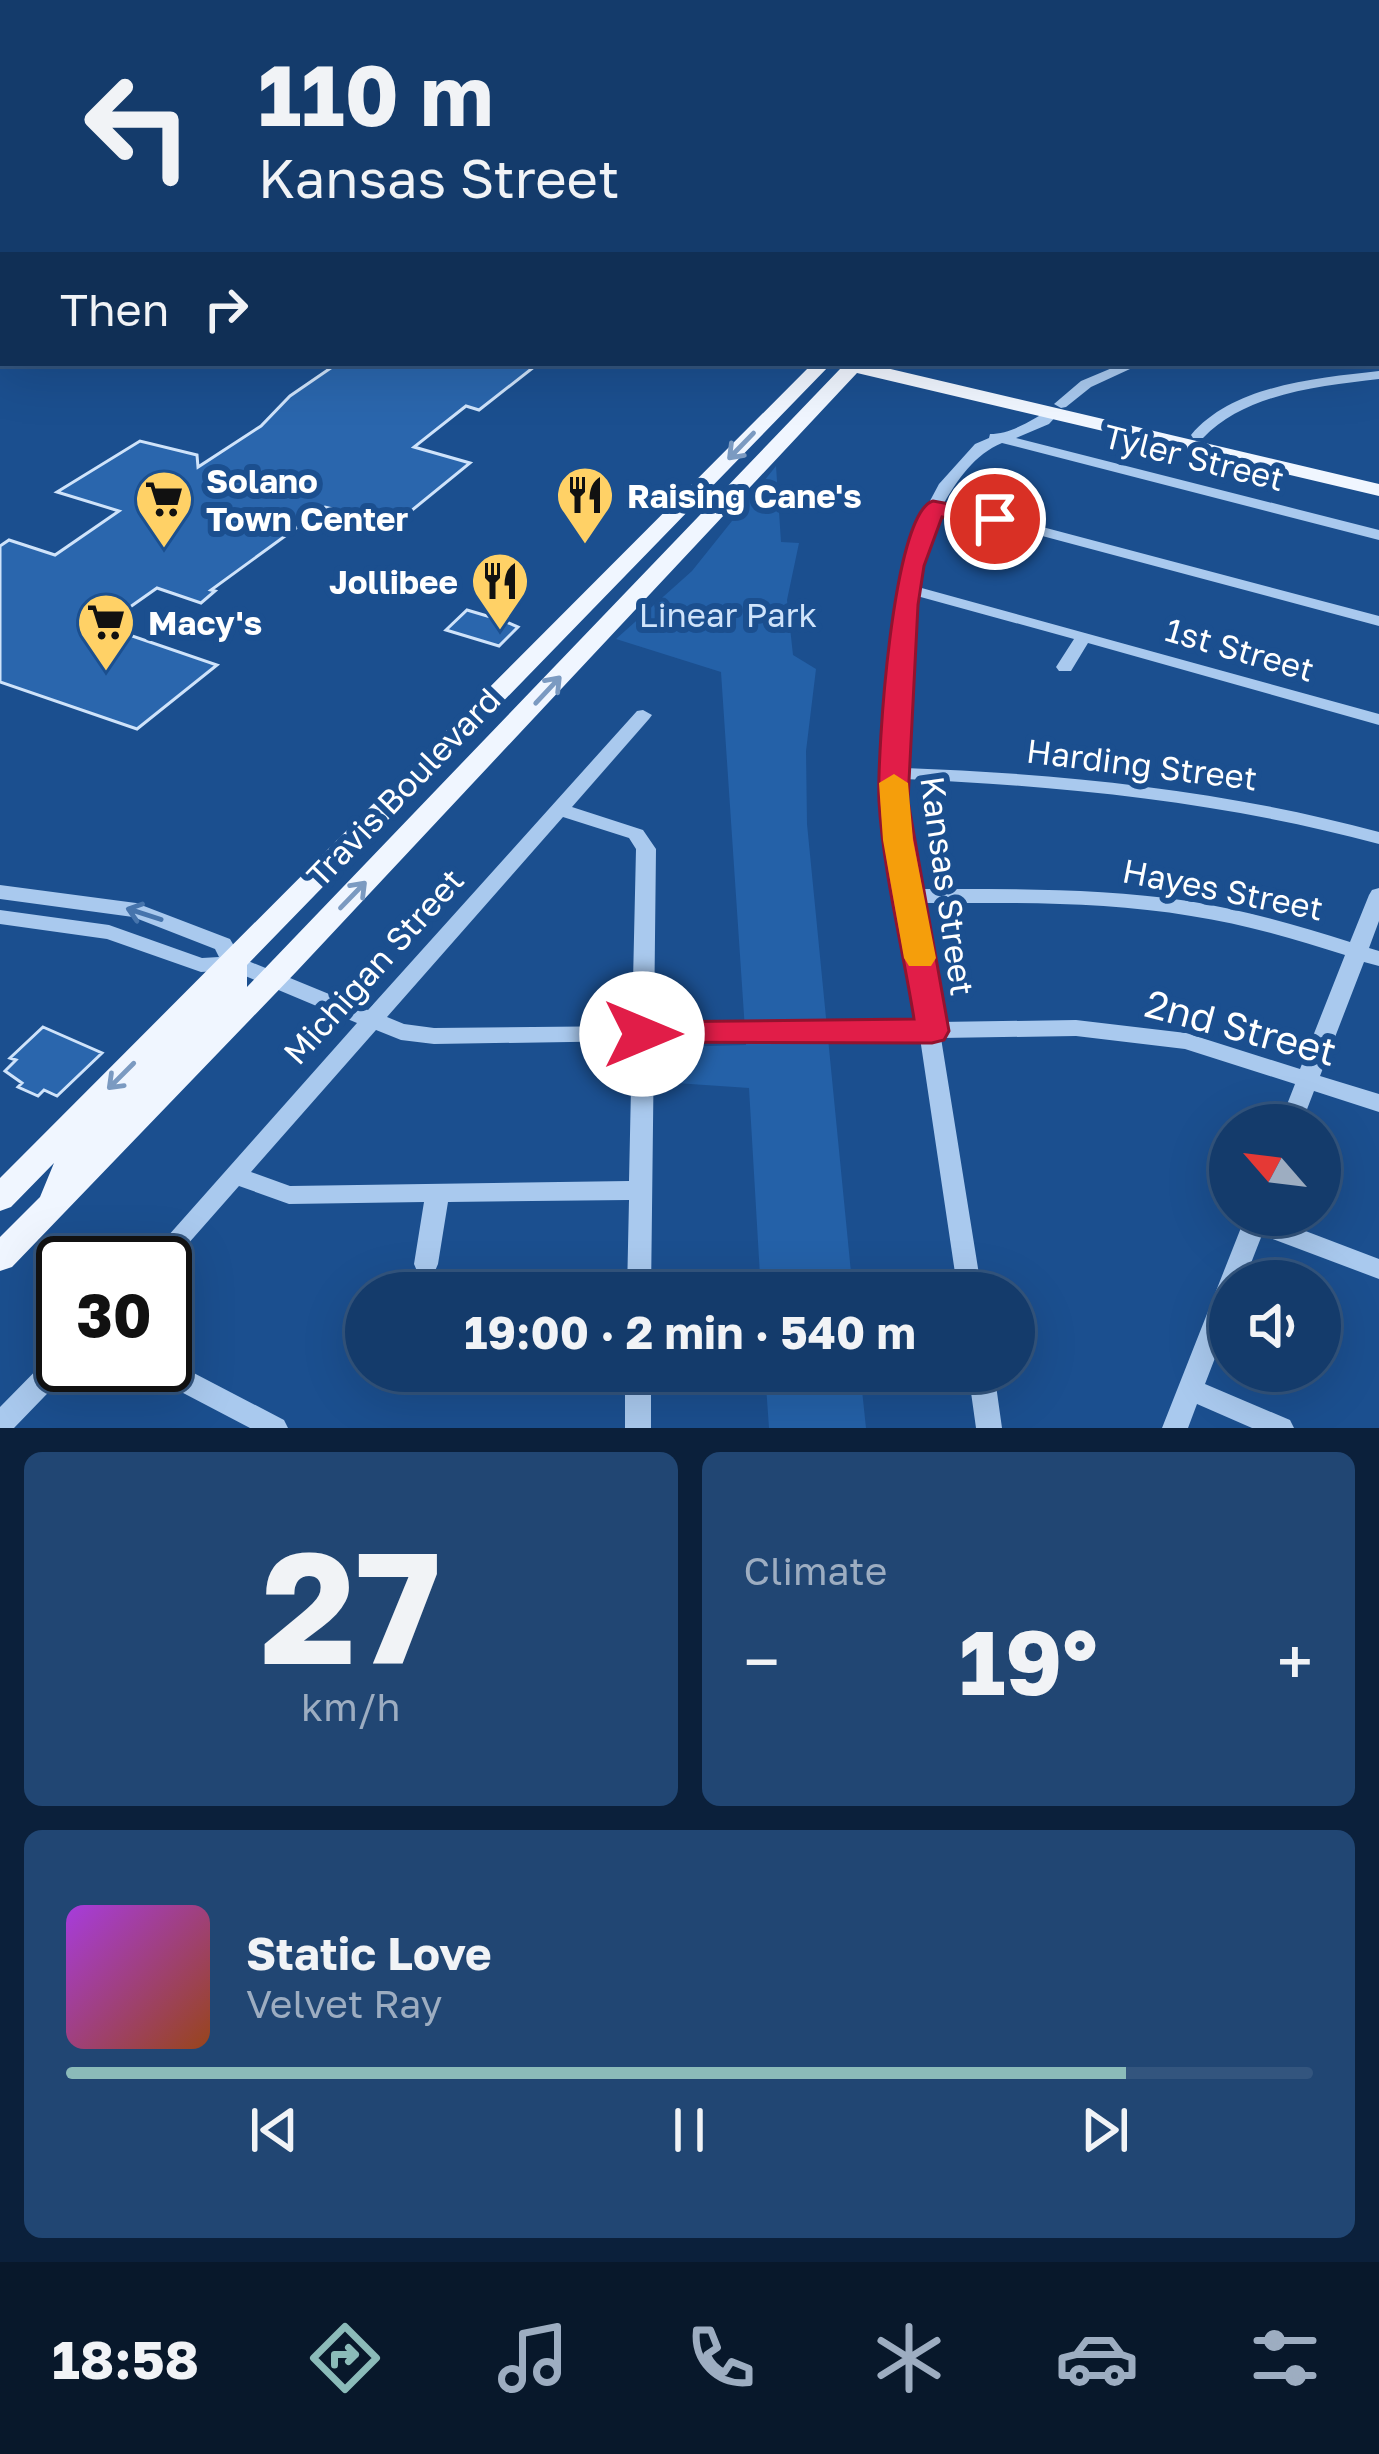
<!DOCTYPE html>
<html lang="en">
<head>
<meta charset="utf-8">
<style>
	body { margin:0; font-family:"Golos Text",sans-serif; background:#214673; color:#f1f3f6; height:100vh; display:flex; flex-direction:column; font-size:45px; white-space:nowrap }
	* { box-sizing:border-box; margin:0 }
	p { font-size:39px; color:#9dadc1 }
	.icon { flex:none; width:66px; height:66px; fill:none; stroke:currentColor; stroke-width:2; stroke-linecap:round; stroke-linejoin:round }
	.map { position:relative; height:1428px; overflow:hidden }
	.side { display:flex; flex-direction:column; gap:24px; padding:24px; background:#0b203b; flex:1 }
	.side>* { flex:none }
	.top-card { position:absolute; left:0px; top:0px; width:1380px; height:366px; box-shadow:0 12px 48px #0002,0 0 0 3px #33557e; background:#143b6b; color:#f1f3f6; overflow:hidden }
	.needle { width:78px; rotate:298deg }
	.controls { position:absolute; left:1209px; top:1104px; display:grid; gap:24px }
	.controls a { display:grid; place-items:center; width:132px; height:132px; border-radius:50%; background:#143b6b; box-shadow:0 12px 48px #0002,0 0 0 3px #33557e; font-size:60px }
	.speed { position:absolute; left:36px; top:1236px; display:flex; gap:24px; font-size:60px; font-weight:700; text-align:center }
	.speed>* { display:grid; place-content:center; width:156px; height:156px; border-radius:50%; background:#143b6b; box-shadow:0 12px 48px #0002,0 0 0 3px #33557e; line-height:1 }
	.speed .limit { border:6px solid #111; border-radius:18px; background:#fff; color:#111 }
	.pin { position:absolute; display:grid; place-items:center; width:102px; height:102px; color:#fff; margin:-51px; border:6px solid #fff; border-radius:50%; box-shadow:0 3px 12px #0007 }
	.me { position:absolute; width:132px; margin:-66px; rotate:90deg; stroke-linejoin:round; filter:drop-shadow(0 0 9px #0008) }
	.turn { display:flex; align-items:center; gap:42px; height:252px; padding:0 60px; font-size:54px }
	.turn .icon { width:156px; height:156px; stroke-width:2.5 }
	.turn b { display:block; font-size:84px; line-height:102px }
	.then { display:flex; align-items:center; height:114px; padding:0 60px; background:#0003; gap:24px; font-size:45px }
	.big { font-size:90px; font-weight:700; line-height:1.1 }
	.side .widget { flex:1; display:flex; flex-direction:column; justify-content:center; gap:18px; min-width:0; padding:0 42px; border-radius:18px; background:#214673 }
	.side .dial { align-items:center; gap:0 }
	.dial b { font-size:156px; line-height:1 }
	.song { display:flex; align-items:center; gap:36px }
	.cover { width:144px; height:144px; border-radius:18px; background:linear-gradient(135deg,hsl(280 70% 55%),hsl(20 70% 35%)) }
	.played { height:12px; border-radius:6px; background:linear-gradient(90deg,#8bbbb9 85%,#33557e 85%) }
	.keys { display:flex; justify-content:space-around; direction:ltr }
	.heat { display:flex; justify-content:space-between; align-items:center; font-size:66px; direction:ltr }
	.side .tiles { flex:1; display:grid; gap:24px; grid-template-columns:1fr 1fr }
	.widget:last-child { grid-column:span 2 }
	.trip { position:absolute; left:345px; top:1272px; width:690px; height:120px; border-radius:60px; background:#143b6b; box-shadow:0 12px 48px #0002,0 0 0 3px #33557e; font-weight:700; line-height:120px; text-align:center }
	.menu { display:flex; height:192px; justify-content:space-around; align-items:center; background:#08182b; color:#9dadc1 }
	.menu .icon { width:84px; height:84px }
	.menu .selected { color:#8bbbb9 }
	.menu b { font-size:54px; color:#f1f3f6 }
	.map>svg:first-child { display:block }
	.green { fill:#2461a8 }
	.building { fill:#2a66ad; stroke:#cfe3fa; stroke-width:3 }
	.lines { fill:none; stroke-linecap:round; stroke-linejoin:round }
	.minor { fill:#a9c9ee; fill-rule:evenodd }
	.major { fill:#f0f6ff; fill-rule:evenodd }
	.oneway { stroke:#7b9ac1 }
	.oneway2 { stroke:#4674ac }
	.route { fill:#e11d48; stroke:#92132f; stroke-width:3 }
	.slow { fill:#f59e0b }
	.labels { text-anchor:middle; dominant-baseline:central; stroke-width:12; stroke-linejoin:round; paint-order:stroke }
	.street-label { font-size:33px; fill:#fff; stroke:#1b4f8f }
	.poi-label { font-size:33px; font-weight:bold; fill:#fff; stroke:#1b4f8f; text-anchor:start }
	.park-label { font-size:33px; fill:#cfe3fa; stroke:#1b4f8f }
	.near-street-label { font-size:39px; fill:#fff; stroke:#1b4f8f }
</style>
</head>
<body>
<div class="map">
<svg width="1379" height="1428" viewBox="0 0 1379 1428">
	<rect width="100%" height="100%" fill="#1b4f8f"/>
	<!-- green -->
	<path class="green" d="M776,466L781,542L799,543L787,600L793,655L816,669L806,751L807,824L853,1293H761L749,1088L661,1082L662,1056L673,1047L746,1045L721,672L616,639L692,571Z
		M765,1371H860L866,1428H769Z"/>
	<!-- building -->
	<path class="building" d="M338,363H539L479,410L466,406L414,447L470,463L395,524L325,507L211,590L215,591L201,603L157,588L103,626L217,665L137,729L0,682V546L9,540L55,555L119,511L57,492L140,441L197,455L198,467L261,426L290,396Z
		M467,610L504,621L518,627L499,646L446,630Z
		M43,1027L102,1053L57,1096L44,1090L38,1096L18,1087L22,1083L5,1071L16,1060L10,1058Z"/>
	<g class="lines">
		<!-- minor -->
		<path class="minor" d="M76,0H95L101,3H82Z
			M174,0H187L183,3H170Z
			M293,0H314L320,3H299Z
			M476,0H486L485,3H475Z
			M1054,0L1075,3H1055Z
			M1286,0H1310L1316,3H1292Z
			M1377,10H1379V16H1377Z
			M3,22V28L0,29V23Z
			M0,48H3V54H0Z
			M1377,71H1379V77H1377Z
			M3,73V79L0,80V74Z
			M0,90H3V96H0Z
			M1377,102H1379V108H1377Z
			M1377,136H1379V142H1377Z
			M1377,172H1379V179H1377Z
			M1377,228H1379V236H1377Z
			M1377,267H1379V275H1377Z
			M3,278V286L0,287V279Z
			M1377,312H1379V320H1377Z
			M1124,363H1143L1091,387L1066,407L1061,408L1054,404L1081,381Z
			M1379,371V379C1320,386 1246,393 1203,438H1193L1191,435C1233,385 1317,378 1379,371Z
			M1053,408L1060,412L1049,424L1016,438L1379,530V540L1002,443C975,454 957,480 943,505L1001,516L1379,616V626L994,523L939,514L920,566L918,587L1379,714V725L1088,643L1071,671H1059L1056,667L1074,639L917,596L908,670L905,768C1066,774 1223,790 1379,832V844C1223,802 1066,786 904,779V801L918,889C1008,889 1098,888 1188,901C1243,910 1297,925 1350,942L1369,895L1372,890L1379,888V921L1369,948L1379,951V966L1364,962L1320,1076L1379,1094V1112L1314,1091L1301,1125H1279L1295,1084L1185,1049L1076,1036L941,1038L982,1293H958L920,1038L654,1041L651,1293H627L629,1200L448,1202L438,1264L435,1271L426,1274L417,1271L414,1264L424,1202L289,1204L239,1186L165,1270V1263H144L357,1023L231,970L201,972L107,939L0,924V910L109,925L202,958L219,957L215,949L133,917L0,899V885L136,903L230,939L241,958L368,1010L637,711L643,710L652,715L649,719L572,807L643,830L656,849L654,1025L917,1022L884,801L890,670L899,590L916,527L939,484L975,444L989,438L990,434C1013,434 1034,418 1053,408ZM563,817L629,838L636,849L632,1026L434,1028L404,1024L387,1017ZM920,903C1010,903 1101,901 1191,916C1244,924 1295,939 1345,955L1300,1069L1186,1033L1076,1020L939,1022ZM376,1030L401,1040L434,1044L632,1041L629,1181L290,1186L251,1172Z
			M1246,1215H1270L1269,1217L1379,1259V1279L1262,1235L1244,1281H1230V1319L1205,1384L1290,1420L1294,1428H1252L1197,1404L1188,1428H1162Z
			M63,1349V1365H73L72,1368L14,1428H0V1407L54,1352Z
			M165,1358L284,1420L288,1428H250L145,1373L141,1365H165Z
			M625,1371H651V1428H625Z
			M968,1371H994L1002,1428H976Z"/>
		<!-- major -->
		<path class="major" d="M0,162L3,163V173L0,172Z
			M813,363H865L1379,484V496L857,373L297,971L12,1267L0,1271V1237L40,1197L54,1163L11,1207L0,1211V1178ZM830,365L840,369L247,987V965Z"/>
	</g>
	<!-- one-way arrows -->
	<defs><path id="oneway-shaft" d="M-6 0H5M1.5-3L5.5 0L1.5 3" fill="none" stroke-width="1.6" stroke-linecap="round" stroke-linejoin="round" transform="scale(3)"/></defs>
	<g class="oneway">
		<use href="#oneway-shaft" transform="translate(741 446) rotate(134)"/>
		<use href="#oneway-shaft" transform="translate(548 690) rotate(-47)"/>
		<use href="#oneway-shaft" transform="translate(353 895) rotate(-46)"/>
		<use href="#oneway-shaft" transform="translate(121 1076) rotate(135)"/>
	</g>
	<use class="oneway2" href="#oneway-shaft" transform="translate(144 914) rotate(-162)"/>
	<!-- route -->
	<path class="route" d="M933,501L1004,514L1007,519L995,526L942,517L924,566L918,605L908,801L949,1031L944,1040L932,1043L630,1042L625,1034L630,1025L642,1022L914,1019C903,949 883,871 879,801C877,756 892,513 933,501Z"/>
	<!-- slow -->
	<path class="slow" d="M894,774L908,783L913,840L936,958L931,966H909L904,958L883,840L879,783Z"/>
	<!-- icons -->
	<defs>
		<g id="restaurant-pin" transform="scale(3)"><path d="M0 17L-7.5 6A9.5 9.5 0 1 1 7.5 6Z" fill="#ffd166" stroke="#1b4f8f"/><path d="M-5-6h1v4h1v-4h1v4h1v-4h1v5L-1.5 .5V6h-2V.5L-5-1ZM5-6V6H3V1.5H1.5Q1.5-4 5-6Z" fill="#111"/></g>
		<g id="supermarket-pin" transform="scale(3)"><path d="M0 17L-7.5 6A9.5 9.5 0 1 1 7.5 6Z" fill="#ffd166" stroke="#1b4f8f"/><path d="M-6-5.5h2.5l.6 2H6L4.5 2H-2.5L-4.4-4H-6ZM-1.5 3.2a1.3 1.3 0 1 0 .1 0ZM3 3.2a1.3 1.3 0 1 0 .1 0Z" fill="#111"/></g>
	</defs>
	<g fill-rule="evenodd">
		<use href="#restaurant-pin" x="585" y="495"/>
		<use href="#supermarket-pin" x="164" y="499"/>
		<use href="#restaurant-pin" x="500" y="581"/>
		<use href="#supermarket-pin" x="106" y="622"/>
	</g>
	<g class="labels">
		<!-- street labels -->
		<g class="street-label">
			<text transform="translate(1194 457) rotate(14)">Tyler Street</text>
			<text transform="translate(1240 649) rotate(16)">1st Street</text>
			<text transform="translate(1142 764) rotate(7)">Harding Street</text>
			<text transform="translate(403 787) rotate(-46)">Travis Boulevard</text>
			<text transform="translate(948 886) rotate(82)">Kansas Street</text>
			<text transform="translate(1223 889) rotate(11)">Hayes Street</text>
			<text transform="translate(373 966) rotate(-48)">Michigan Street</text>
		</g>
		<!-- poi labels -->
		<g class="poi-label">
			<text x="206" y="480">Solano<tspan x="206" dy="38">Town Center</tspan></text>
			<text x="627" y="495">Raising Cane's</text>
			<text x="458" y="581" text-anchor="end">Jollibee</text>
			<text x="148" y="622">Macy's</text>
		</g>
		<!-- park labels -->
		<g class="park-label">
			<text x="728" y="614">Linear Park</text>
		</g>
		<!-- near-street labels -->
		<g class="near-street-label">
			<text transform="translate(1241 1027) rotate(15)">2nd Street</text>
		</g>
	</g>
</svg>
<div class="controls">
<a><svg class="needle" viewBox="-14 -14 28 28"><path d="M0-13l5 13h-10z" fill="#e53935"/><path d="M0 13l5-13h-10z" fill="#9dadc1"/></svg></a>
<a><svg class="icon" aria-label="sound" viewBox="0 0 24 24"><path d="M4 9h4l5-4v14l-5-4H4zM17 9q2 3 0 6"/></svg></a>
</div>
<div class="speed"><div class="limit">30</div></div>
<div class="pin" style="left:995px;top:519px;background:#d93025"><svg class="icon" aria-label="arrive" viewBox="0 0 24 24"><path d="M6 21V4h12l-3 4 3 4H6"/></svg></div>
<svg class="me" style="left:642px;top:1034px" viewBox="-20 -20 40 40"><circle r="19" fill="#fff"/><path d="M0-13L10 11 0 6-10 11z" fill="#e11d48"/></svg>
<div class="trip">19:00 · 2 min · 540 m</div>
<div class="top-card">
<div class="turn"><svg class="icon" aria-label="left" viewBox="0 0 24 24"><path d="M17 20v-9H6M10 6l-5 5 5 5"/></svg><div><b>110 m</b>Kansas Street</div></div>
<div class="then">Then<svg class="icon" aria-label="right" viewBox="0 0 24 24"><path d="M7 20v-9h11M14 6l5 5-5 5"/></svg></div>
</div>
</div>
<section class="side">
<div class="tiles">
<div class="widget dial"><b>27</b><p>km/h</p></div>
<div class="widget"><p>Climate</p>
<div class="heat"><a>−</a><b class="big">19°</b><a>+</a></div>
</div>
<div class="widget">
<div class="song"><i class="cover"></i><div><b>Static Love</b><p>Velvet Ray</p></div></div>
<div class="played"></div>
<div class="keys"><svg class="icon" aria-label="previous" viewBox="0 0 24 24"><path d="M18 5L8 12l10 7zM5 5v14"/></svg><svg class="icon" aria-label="pause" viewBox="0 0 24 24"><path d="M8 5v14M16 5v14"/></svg><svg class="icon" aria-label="next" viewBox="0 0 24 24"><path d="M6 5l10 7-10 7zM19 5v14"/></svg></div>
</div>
</div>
</section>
<nav class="menu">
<b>18:58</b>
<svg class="icon selected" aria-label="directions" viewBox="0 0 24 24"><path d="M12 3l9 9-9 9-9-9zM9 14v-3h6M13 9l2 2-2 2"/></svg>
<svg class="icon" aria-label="music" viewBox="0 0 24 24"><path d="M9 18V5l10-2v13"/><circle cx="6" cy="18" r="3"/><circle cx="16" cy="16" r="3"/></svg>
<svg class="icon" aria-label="phone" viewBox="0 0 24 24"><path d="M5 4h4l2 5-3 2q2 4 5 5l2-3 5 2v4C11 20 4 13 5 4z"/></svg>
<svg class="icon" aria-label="climate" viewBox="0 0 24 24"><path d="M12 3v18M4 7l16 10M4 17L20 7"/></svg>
<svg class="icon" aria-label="car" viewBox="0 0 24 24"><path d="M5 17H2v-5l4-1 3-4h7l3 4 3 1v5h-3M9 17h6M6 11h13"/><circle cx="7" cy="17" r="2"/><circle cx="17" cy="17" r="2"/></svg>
<svg class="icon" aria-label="filters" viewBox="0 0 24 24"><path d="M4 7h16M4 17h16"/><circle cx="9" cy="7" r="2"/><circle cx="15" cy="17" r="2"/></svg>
</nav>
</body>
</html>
